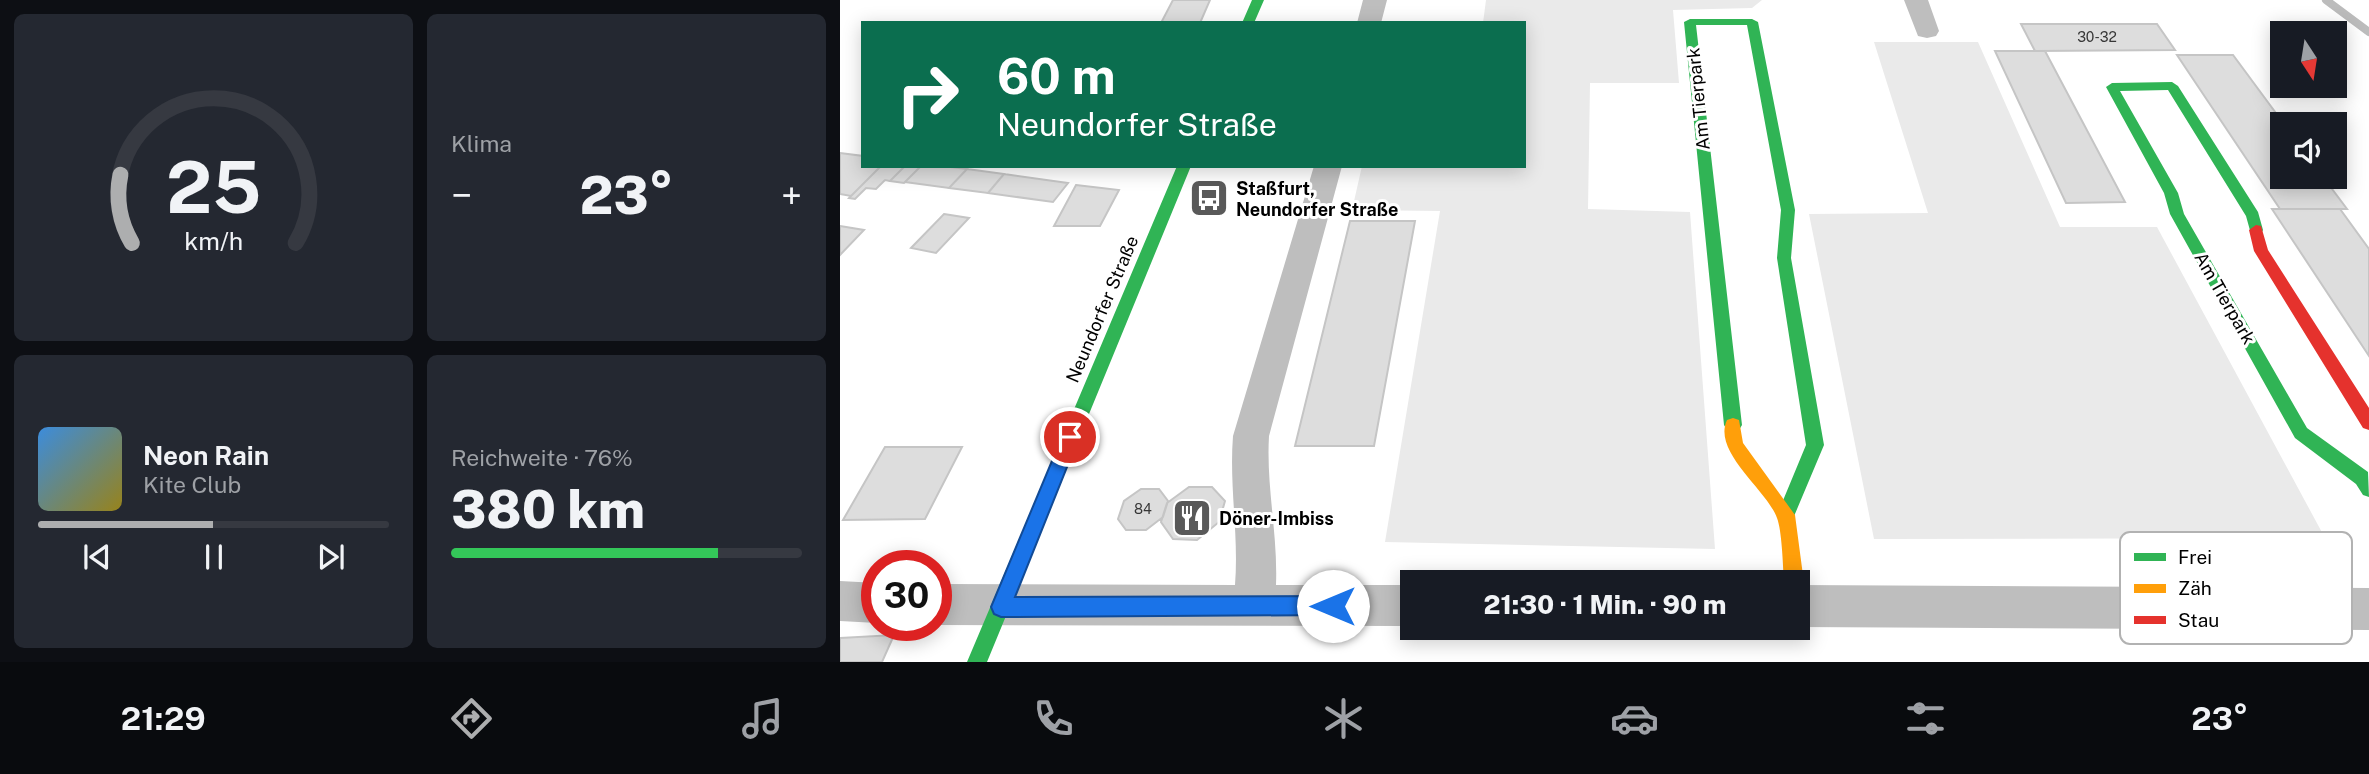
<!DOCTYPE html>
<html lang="de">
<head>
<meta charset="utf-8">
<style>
	body { margin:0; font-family:"Public Sans",sans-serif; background:#242831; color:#f1f3f6; height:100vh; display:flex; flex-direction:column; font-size:26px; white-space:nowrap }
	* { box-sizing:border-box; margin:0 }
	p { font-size:23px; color:#9ea1a6 }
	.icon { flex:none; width:38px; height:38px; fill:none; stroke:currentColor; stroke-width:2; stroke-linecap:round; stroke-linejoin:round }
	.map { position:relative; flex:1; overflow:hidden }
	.panel { display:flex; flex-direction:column; gap:14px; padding:14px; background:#0d0f14; width:840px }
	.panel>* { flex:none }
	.hud { position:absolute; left:21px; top:21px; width:665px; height:147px; border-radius:0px; box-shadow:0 4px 18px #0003; background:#0b6e4f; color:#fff; overflow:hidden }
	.needle { width:46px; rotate:168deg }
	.fabs { position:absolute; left:1430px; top:21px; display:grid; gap:14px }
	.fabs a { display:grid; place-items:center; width:77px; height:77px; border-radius:0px; background:#171b24; box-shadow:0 4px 18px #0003; font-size:35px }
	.speed { position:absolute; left:21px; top:550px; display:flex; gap:14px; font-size:35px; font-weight:700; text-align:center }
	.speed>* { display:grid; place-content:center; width:91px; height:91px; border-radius:50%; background:#171b24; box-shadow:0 4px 18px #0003; line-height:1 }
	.speed .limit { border:10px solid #d22; background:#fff; color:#111 }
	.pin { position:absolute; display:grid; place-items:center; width:60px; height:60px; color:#fff; margin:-30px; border:4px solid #fff; border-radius:50%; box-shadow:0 2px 7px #0007 }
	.me { position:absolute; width:77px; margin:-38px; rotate:270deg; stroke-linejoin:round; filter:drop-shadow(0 0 5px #0008) }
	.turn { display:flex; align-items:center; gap:24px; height:147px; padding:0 21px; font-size:32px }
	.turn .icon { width:91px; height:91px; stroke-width:2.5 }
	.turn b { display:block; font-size:49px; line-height:60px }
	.big { font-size:52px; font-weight:800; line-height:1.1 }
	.panel .tile { flex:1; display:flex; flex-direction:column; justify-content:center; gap:10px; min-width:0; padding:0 24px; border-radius:10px; background:#242831 }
	.panel .dial { align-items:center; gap:0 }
	.dial svg { height:182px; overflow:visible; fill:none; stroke:#363941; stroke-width:7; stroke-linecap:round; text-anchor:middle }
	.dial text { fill:#f1f3f6; stroke:none }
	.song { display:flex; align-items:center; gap:21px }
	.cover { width:84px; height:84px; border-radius:10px; background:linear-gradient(135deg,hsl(210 70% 55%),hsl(50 70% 35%)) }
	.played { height:7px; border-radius:4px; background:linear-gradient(90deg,#adaeaf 50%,#363941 50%) }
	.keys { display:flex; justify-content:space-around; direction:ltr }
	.heat { display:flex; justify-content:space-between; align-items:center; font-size:38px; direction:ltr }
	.charge { height:10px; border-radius:5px; background:linear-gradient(90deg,#34c759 76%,#363941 0) }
	.panel .tiles { flex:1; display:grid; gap:14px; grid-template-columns:repeat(2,1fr) }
	.trip { position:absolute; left:560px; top:570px; width:410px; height:70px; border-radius:0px; background:#171b24; box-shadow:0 4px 18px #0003; font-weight:800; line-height:70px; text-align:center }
	.dock { display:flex; height:112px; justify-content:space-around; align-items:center; background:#090b0e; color:#9ea1a6 }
	.dock .icon { width:49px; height:49px }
	.dock .selected { color:#adaeaf }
	.dock b { font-size:32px; color:#f1f3f6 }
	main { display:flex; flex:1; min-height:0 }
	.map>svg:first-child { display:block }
	.green { fill:#eaeaea }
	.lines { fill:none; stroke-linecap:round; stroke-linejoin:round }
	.stream { stroke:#bcbcbc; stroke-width:8 }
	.building { fill:#ddd; stroke:#c5c5c5; stroke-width:2 }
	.street { fill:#bebebe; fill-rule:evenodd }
	.fast { fill:#30b455; fill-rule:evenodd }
	.slow { fill:#ff9f0a; fill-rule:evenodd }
	.jam { fill:#e5322d; fill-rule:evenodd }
	.route { fill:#1a73e8; stroke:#114b97; stroke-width:2 }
	.labels { text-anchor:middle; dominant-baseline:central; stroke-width:6; stroke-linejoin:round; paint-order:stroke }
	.number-label { font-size:14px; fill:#373737 }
	.street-label { font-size:18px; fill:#000; stroke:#fff }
	.poi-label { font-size:18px; font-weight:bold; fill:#000; stroke:#fff; text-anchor:start }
	.key { fill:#fff; stroke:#b2b2b2; stroke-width:2 }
	.key-label { font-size:19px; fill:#000 }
</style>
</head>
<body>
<main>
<section class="panel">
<div class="tiles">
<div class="tile dial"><svg viewBox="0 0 100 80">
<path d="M14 69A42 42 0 1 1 86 69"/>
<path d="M14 69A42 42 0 0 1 9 39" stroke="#adaeaf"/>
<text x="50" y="56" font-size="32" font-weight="700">25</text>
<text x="50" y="72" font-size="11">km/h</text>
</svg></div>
<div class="tile"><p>Klima</p>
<div class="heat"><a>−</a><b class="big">23°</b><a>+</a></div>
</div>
<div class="tile">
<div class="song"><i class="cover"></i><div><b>Neon Rain</b><p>Kite Club</p></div></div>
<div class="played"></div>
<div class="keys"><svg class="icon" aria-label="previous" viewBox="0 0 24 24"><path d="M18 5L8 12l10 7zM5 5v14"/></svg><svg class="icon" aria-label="pause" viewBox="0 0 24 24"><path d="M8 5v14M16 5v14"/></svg><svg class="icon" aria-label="next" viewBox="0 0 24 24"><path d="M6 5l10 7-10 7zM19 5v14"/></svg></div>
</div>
<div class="tile"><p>Reichweite · 76%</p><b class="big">380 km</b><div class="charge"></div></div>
</div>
</section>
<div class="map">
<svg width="1529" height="662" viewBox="0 0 1529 662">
	<rect width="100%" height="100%" fill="#fff"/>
	<!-- green -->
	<path class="green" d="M646,0H922L912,8L833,10L839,83H750L748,209L850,212L875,549L545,542L600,211L512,210L522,166H684V23H643Z
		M1034,42H1138L1220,227H1317L1485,538L1034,539L969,214L1088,213Z"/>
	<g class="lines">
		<!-- stream -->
		<path class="stream" d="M1486,0L1529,32"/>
	</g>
	<!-- building -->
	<path class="building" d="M333,0H370L360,23H321Z
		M1181,24H1317L1335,50L1195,51Z
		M1155,51H1205L1285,202L1226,203Z
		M1337,55H1393L1444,124H1442V177H1483L1507,209H1440Z
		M0,153L23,156V166H41L11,196L0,194Z
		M41,166H65L50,181L45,180L36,189L26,188L15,199L9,198Z
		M65,166H81L64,183L50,181Z
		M81,166H103L127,169L109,188L65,182Z
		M127,169L164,174L148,193L109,188Z
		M164,174L228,183L213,202L148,193Z
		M236,185L279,190L260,226H214Z
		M1432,209H1500L1529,249V356Z
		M104,214L129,218L96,253L71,248Z
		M510,221H575L534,446H455Z
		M0,226L24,230L0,255Z
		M45,447H122L85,519L3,520Z
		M349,487H372L385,501L379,522L357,540L333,539L321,522L327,503Z
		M301,489H319L328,501L323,517L306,530H286L278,519L284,501Z
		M54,635L42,662H0V638Z"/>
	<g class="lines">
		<!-- street -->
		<path class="street" d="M523,0H547L541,23H517Z
			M1064,0H1088L1099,31L1096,36L1087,38L1078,36Z
			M474,166H502L429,436C426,486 438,535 436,585H572V626L94,625H96V584L395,585C399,535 389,486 393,436Z
			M0,581L37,583V623L0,621Z
			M957,585L1529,588V630L957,627Z"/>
		<!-- fast -->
		<path class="fast" d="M412,0H424L414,23H402Z
			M850,19H912L918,22L955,210L951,258L984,445L952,521L946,524L940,521L937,515L966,445L937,258L941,210L907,25H856L902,425L899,430L893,432L887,430L884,425L844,22Z
			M1332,82L1338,86L1418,212L1423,230L1421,234H1411L1406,216L1328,90L1280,91L1338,193L1344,214L1467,428L1528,472L1529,497L1523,495L1516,484L1455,438L1330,214L1324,193L1266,87L1272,83Z
			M337,166H351L147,662H127Z"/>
		<!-- slow -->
		<path class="slow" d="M893,418L899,420L903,443L955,515L964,583L957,591V583H944C943,566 942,531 937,518C927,490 872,452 887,420Z"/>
		<!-- jam -->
		<path class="jam" d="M1416,225L1421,226L1428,250L1529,408V430L1523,428L1414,251L1409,230Z"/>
	</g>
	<!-- route -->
	<path class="route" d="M230,430L236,432L239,437L175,597L493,596L500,599L503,606L500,612L493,615L161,617L154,614L151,607L222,437L224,432Z"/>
	<!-- icons -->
	<defs>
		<g id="bus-square" transform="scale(2.0125)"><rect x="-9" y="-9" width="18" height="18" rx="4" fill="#595959" stroke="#fff"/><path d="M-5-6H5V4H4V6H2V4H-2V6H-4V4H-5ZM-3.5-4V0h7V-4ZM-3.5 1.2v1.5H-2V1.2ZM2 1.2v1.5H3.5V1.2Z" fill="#fff"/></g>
		<g id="restaurant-square" transform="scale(2.0125)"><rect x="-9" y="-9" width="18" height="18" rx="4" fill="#595959" stroke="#fff"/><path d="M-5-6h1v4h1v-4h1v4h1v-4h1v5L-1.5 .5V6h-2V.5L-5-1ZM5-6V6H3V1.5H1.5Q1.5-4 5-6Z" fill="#fff"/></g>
	</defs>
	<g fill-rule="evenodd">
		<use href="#bus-square" x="369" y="198"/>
		<use href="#restaurant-square" x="352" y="518"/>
	</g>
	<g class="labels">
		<!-- number labels -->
		<g class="number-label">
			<text x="1257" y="37">30-32</text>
			<text x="303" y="509">84</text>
		</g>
		<!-- street labels -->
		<g class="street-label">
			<text transform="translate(858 99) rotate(-96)">Am Tierpark</text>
			<text transform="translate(1385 298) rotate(60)">Am Tierpark</text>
			<text transform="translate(262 309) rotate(-67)">Neundorfer Straße</text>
		</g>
		<!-- poi labels -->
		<g class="poi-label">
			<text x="396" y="188">Staßfurt,<tspan x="396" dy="21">Neundorfer Straße</tspan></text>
			<text x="379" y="518">Döner-Imbiss</text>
		</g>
	</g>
	<!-- legend -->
	<rect x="1280" y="532" width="232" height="112" rx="10" class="key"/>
	<rect x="1294" y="553" width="32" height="8" fill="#30b455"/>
	<rect x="1294" y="584" width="32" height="9" fill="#ff9f0a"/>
	<rect x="1294" y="616" width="32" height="8" fill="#e5322d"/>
	<g class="key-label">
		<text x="1338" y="564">Frei</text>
		<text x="1338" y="595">Zäh</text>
		<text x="1338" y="627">Stau</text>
	</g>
</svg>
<div class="fabs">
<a><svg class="needle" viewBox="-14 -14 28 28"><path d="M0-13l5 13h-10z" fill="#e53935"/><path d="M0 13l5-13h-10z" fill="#9ea1a6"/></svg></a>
<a><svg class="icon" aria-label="sound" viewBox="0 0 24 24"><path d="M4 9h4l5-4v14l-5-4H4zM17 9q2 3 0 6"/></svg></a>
</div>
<div class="speed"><div class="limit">30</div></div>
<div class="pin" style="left:230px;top:437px;background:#d93025"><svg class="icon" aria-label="arrive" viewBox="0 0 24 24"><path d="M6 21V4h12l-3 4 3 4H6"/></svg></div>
<svg class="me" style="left:493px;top:606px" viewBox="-20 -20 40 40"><circle r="19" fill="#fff"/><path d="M0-13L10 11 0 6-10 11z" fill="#1a73e8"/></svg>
<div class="trip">21:30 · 1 Min. · 90 m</div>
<div class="hud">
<div class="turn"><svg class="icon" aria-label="right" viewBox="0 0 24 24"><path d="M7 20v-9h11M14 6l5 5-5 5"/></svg><div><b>60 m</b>Neundorfer Straße</div></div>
</div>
</div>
</main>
<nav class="dock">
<b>21:29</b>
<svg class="icon selected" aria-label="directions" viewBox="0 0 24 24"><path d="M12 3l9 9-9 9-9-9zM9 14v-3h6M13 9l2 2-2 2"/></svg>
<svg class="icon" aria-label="music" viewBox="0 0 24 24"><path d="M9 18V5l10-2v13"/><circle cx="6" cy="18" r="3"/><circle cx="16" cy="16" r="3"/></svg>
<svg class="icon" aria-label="phone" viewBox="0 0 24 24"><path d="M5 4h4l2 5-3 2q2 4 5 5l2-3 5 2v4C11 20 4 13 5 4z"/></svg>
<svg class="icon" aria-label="climate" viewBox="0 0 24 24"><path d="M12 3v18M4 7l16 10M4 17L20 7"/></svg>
<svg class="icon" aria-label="car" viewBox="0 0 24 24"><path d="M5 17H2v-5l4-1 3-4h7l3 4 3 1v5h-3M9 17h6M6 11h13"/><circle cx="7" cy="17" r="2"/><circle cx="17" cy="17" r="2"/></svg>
<svg class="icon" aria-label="filters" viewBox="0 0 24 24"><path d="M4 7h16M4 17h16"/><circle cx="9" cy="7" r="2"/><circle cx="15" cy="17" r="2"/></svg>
<b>23°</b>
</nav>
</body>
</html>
